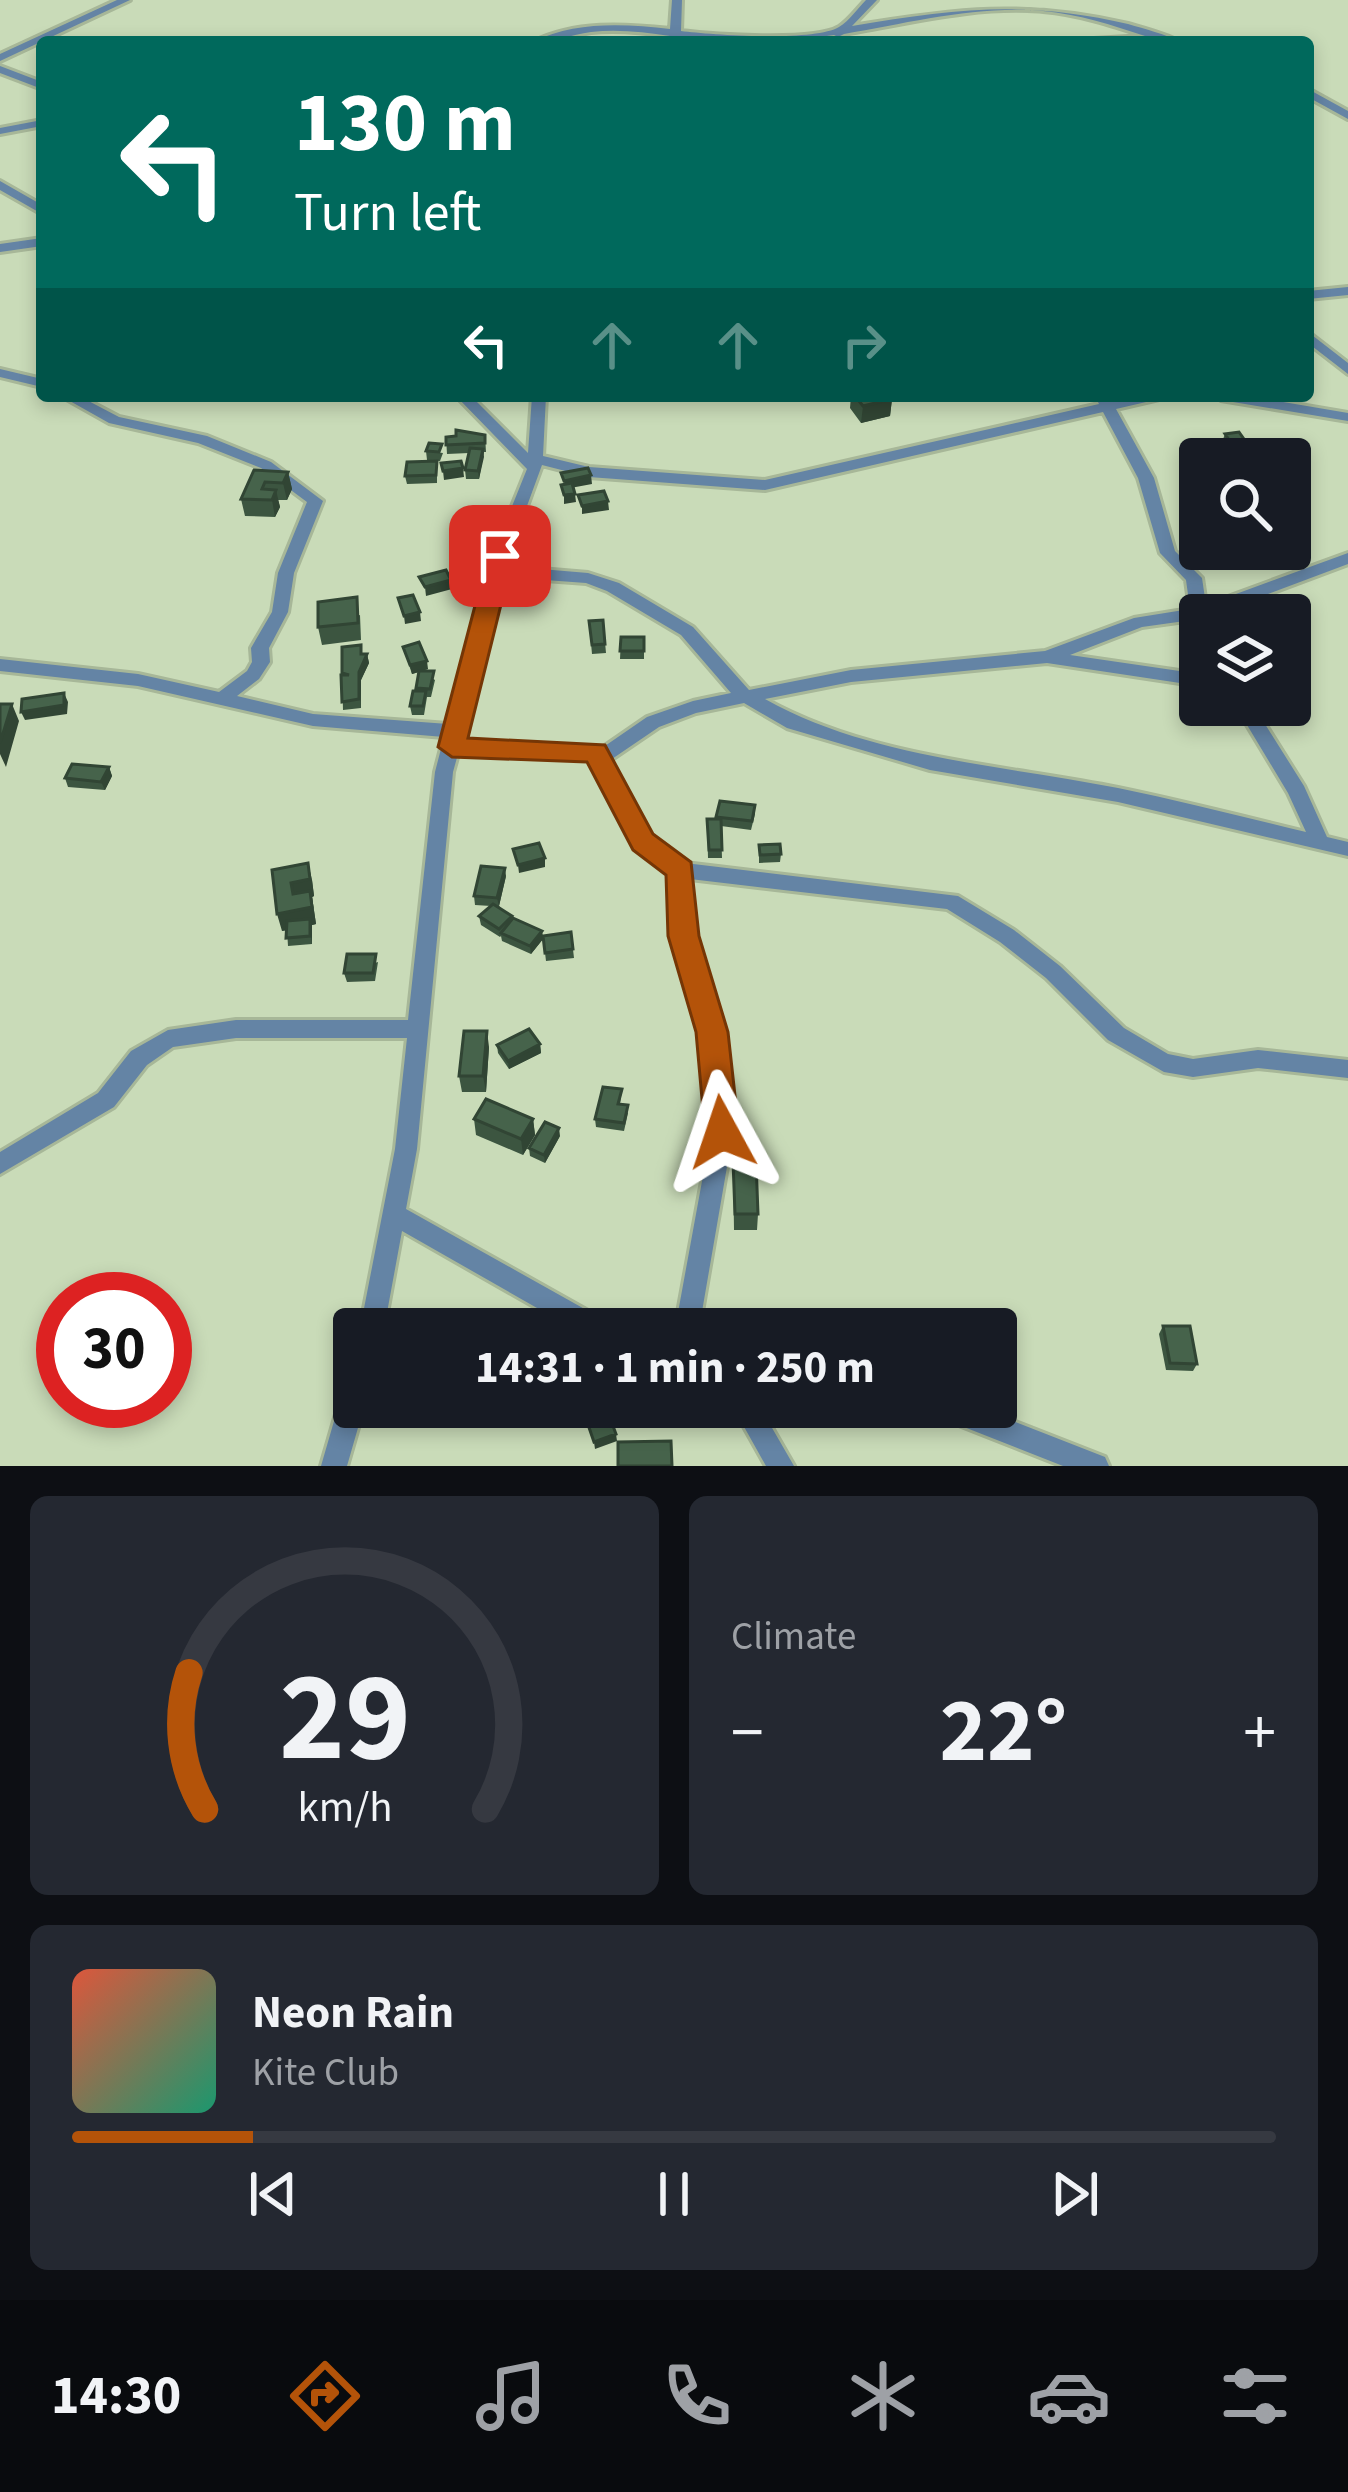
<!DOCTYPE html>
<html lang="en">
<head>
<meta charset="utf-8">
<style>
	body { margin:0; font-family:"Source Sans 3",sans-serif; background:#242831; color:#f1f3f6; height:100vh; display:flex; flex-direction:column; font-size:45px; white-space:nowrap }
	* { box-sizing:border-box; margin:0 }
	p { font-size:39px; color:#9ea1a6 }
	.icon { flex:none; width:66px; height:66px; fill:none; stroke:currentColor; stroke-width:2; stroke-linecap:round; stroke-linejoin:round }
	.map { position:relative; height:1466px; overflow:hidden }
	.panel { display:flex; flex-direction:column; gap:30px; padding:30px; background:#0d0f14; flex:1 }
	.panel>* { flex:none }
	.guide { position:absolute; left:36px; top:36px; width:1278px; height:366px; border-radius:12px; box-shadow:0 6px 18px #0003; background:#00695c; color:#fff; overflow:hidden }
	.tools { position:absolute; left:1179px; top:438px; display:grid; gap:24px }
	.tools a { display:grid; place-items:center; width:132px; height:132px; border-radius:12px; background:#171b24; box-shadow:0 6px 18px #0003; font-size:60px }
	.speed { position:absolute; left:36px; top:1272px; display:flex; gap:24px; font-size:60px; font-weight:700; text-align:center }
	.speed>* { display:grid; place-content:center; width:156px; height:156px; border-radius:50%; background:#171b24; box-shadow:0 6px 18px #0003; line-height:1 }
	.speed .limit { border:18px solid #d22; background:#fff; color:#111 }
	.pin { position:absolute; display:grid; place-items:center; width:102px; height:102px; color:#fff; margin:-51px; border-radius:24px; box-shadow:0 6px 18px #0006 }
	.me { position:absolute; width:132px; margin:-66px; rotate:355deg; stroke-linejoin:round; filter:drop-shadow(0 0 9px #0008) }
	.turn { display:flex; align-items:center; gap:42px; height:252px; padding:0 60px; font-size:54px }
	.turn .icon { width:156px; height:156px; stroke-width:2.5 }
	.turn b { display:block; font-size:84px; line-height:102px }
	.lanes { display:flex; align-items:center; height:114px; padding:0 60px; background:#0003; justify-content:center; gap:60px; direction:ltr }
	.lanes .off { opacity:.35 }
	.big { font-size:90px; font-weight:700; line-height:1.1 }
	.panel .tile { flex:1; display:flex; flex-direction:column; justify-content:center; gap:18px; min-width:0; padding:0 42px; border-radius:18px; background:#242831 }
	.panel .dial { align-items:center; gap:0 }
	.dial svg { height:312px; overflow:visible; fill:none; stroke:#363941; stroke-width:7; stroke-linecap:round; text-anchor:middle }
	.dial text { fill:#f1f3f6; stroke:none }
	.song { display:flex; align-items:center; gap:36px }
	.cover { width:144px; height:144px; border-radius:18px; background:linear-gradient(135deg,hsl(10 70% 55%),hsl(160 70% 35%)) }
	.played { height:12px; border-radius:6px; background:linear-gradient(90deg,#b45309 15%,#363941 15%) }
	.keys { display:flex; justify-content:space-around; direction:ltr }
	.heat { display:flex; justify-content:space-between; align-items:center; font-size:66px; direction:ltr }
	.panel .tiles { flex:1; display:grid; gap:30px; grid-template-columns:1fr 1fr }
	.tile:last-child { grid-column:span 2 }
	.trip { position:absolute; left:333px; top:1308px; width:684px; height:120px; border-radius:12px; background:#171b24; box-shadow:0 6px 18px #0003; font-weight:700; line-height:120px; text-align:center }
	.tabs { display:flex; height:192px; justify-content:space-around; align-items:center; background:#090b0e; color:#9ea1a6 }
	.tabs .icon { width:84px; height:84px }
	.tabs .on { color:#b45309 }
	.tabs b { font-size:54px; color:#f1f3f6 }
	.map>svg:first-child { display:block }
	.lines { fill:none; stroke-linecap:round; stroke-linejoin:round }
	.minor-casing { stroke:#a7b798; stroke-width:6 }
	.minor { fill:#6484a5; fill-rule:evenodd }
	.wall { fill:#3c5540 }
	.shaded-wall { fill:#314534 }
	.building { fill:#46634b; stroke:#314534; stroke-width:3 }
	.route { fill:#b45309; stroke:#753606; stroke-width:3 }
</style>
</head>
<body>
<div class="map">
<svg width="1348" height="1466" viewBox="0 0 1348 1466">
	<rect width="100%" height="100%" fill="#c9dbb8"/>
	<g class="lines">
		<!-- minor casing -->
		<g class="minor-casing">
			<path id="minor" d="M117,0H130L0,61V54Z
				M672,0H682L681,31C712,35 814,42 839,27C849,21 858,8 866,0H877L852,26C954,9 1026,0 1128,24C1145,29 1165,34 1180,42H1164L1150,38L1147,42H1089L1094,39L1145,36C1112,25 1078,14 1043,11C977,5 909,23 844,34L838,37L834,35C782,43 732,44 680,37L675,40L670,36C644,32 617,29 591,32C571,35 553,42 533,42C575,21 624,24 670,29Z
				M1014,39H1042L1047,42H1009Z
				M0,66L42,82V89L0,73Z
				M1308,89L1348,111V119L1308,97Z
				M42,120V126L0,134V128Z
				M0,181L42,205V214L0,190Z
				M42,238V246L0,252V244Z
				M1348,287V295L1308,299V291Z
				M1308,332L1348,363V374L1308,343Z
				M0,369L42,379V387L0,377Z
				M61,396H79L119,417L207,436L271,462L323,501L294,573L288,612L269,648L270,662L259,679L237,696L313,714L448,724L492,556L527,469L456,396H471L528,453L532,396H546L543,456L589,467L765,480L1099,404L1097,400L1103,396L1109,397L1112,401L1135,396H1161L1159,399L1116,409L1154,478L1175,551L1202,578L1206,605L1348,553V564L1212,615H1200V627L1192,620L1142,627L1070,655L1200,674V686L1047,663L851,682L765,699C870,758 1002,765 1118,788C1181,801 1244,817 1306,832L1288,793L1235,705H1253L1304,786L1327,837L1348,842V856L1118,802L930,770L787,728L744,703L696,713L659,727L609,761L650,837L685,863L958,896L1014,930L1060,966L1124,1028L1168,1054L1193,1059L1258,1050L1348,1060V1078L1258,1068L1193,1077L1164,1072L1108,1040L1046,978L1000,942L947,909L690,879L694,936L723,1032L733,1132L699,1329H675L711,1132L701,1032L674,936L670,873L636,847L589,758L458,754L453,772L417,1149L406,1209L606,1321L609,1329H574L402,1231L384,1329H360L395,1149L407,1038H236L173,1047L147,1065L114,1107L0,1174V1152L98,1093L131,1051L168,1030L236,1020H408L435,772L444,737L313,726L138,686L0,671V659L138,674L219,692L247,671L252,662L251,648L272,612L278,573L307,502L261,468L198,443L109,423ZM1103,412L1138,478L1160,553L1186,580L1190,609L1134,618L1045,651L851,670L749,690L693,627L619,583L588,573L505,566L542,465L589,477L765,490ZM503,577L586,583L607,591L681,635L731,693L693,701L647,717L602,748L461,741Z
				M1214,396H1247L1348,413V421L1221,400Z
				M354,1384V1407H364L347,1466H321L341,1397L345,1388Z
				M733,1407H760L794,1466H766Z
				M932,1407H977L1105,1457L1109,1466H1063L936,1416Z"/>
		</g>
		<!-- minor -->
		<use href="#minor" class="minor"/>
	</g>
	<!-- wall -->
	<path class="wall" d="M851,396H887L892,399L890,416L861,423L850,408Z
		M1225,434L1251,449L1248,457L1234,459L1222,442Z
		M485,435L486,452H484L479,479H466L465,470L469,453L447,454L446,437Z
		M1253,448L1276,456L1275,459H1252L1251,457Z
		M426,451L443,453L440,461L427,460Z
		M437,461V483L407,484L405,476Z
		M254,470L288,472L292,489L287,500H278L280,507L275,517L245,516L241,499Z
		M360,615L361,640L322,645L318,627Z
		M603,620L606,653L592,654L589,621Z
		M621,637H644V659H620Z
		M403,647L428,669L421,671L435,680L431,697H427L424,715H412L410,706L416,691L419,672L412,674Z
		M362,654H367L369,663L361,680V708L343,710L342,673Z
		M109,767L112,776L105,790L68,787L65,778Z
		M720,801L755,805V814L751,830L721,826L722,858H708L707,819H716Z
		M759,845L781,854L780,862L759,863Z
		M506,876L499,906L512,918L542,931L543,939L531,954L502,941L501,936L500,937L481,925L479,916L491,906L475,905L474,896Z
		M312,880L314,896L312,897L316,924L312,925V944L288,946L287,930L282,931Z
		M571,932L574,958L546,961L543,936Z
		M378,962L375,981L347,982L344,973Z
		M540,1044L541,1053L509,1069L498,1053L497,1045Z
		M489,1047L486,1092H462L459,1076Z
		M622,1089L620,1104L628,1113L624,1131L596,1127L595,1119Z
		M474,1119H533L535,1135L523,1155L476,1135Z
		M560,1136L545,1163L530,1156L529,1148Z
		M733,1161L758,1214L757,1230H734Z
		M1163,1326L1197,1364L1193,1371L1166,1370L1159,1334Z"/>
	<!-- shaded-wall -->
	<path class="shaded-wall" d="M892,399L890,416L861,423L863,406Z
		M483,449L484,457L479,479L478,471Z
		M463,468L464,477L444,480L443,471Z
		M288,472L292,489L287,500L283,483Z
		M591,475L592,484L565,489L564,481Z
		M276,490L280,507L275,517L272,500Z
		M575,494L576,502L564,504V495Z
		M608,501L609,510L582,514V506Z
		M451,580L452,589L426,596L425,587Z
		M420,612L421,621L405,624L404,616Z
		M367,654L369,663L361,680V708L359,672Z
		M427,661L428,669L412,674L410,665Z
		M64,693L68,702L67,714L25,720L21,712Z
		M12,704L19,721L6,767L0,754V743Z
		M109,767L112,776L105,790L101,782Z
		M545,858V867L519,873L518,865Z
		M308,863L312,880L314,896L312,897L316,924L312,925V944L310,925L282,931L277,914L291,883Z
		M505,868L506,876L499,906L497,898Z
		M542,931L543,939L531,954L530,946Z
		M487,1031L489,1047L486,1092L483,1076Z
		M540,1044L541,1053L509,1069L508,1061Z
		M533,1119L535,1135L523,1155L521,1139Z
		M559,1128L560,1136L545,1163L544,1155Z
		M616,1434L617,1441L595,1449L594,1442Z"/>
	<!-- building -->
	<path class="building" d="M855,396H887L892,399L863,406Z
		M456,430L485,435V443L446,445V437L456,436Z
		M1239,432L1251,449L1237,451L1225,434Z
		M429,443L442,444L439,452L426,451Z
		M1270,447L1276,456L1259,458L1253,448Z
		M470,448L483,449L478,471L465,470Z
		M437,461L436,475L405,476L407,462Z
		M461,461L463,468L443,471L441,463Z
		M588,468L591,475L564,481L561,473Z
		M254,470L288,472L283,483L265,482L262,489L276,490L272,500L241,499Z
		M572,483L575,494L564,495L561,485Z
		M604,491L608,501L582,506L578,495Z
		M446,570L451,580L425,587L419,577Z
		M413,595L420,612L404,616L398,598Z
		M357,597L358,623L318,627V602Z
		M603,620L605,644L592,645L589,621Z
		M621,637H644V651H620Z
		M419,642L427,661L410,665L403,647Z
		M361,645V654H367L359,672V699L342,702L341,675H349L342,673V647Z
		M419,671H434L430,689L416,688Z
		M413,691H426L423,706H410Z
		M64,693V705L21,712L22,699Z
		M0,704H12L0,743Z
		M72,764L109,767L101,782L65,778Z
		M720,801L755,805L752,821L716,817Z
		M707,819H721L722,850H709Z
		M539,843L545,858L518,865L513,849Z
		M780,844L781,854L760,855L759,845Z
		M308,863L310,879L291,883L293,894L310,891L312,907L277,914L272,870Z
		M481,866L505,868L497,898L474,896Z
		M493,904L512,916L499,929L479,916Z
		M513,918L542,931L530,946L501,933Z
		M310,919V936L286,938L287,921Z
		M571,932L573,949L545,953L543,936Z
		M347,954H376L373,973H344Z
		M529,1029L540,1044L508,1061L497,1045Z
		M464,1031H487L483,1076H459Z
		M603,1087L622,1089L618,1104L628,1105L624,1123L595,1119Z
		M486,1099L533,1119L521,1139L474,1119Z
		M545,1122L559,1128L544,1155L529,1148Z
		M733,1161H756L758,1214H735Z
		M1163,1326H1190L1197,1364L1170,1363Z
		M582,1407H606L616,1434L594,1442Z
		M671,1441L672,1466H618V1442Z"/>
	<!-- route -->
	<path class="route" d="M500,549L513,556L468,738L605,745L653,834L691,862L699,936L728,1032L739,1132L734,1143L722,1147L710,1143L705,1132L696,1032L668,936L666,875L633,850L587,762L452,757L438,747L488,556Z"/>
</svg>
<div class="tools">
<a><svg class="icon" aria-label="search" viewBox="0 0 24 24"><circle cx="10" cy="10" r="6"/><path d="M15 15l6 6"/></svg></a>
<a><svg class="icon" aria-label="layers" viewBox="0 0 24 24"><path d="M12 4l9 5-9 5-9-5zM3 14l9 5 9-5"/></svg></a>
</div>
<div class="speed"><div class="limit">30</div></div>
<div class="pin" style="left:500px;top:556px;background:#d93025"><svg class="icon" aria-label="arrive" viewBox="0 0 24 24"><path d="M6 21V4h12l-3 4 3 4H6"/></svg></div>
<svg class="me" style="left:722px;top:1132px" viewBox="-20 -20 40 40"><path d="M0-17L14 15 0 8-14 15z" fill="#b45309" stroke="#fff" stroke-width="4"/></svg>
<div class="trip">14:31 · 1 min · 250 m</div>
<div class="guide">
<div class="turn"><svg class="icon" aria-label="left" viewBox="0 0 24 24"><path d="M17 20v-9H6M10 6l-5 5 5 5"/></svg><div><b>130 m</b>Turn left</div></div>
<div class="lanes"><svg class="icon" aria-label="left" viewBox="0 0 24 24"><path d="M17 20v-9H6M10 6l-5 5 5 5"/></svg><svg class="icon off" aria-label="ahead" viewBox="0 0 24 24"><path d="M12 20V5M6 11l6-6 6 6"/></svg><svg class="icon off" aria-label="ahead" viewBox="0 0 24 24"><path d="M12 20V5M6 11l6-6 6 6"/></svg><svg class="icon off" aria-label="right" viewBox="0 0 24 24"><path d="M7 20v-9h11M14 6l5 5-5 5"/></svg></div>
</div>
</div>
<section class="panel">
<div class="tiles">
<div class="tile dial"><svg viewBox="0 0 100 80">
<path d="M14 69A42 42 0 1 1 86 69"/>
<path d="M14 69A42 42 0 0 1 10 34" stroke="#b45309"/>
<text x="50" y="56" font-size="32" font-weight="700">29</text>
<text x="50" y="72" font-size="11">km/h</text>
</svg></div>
<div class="tile"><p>Climate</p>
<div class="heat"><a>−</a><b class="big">22°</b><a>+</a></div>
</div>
<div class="tile">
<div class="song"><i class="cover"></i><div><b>Neon Rain</b><p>Kite Club</p></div></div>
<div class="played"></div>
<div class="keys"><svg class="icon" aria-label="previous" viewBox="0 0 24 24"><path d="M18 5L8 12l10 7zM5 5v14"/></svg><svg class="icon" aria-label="pause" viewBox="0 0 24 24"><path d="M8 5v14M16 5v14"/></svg><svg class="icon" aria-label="next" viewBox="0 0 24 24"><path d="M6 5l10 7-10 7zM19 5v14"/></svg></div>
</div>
</div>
</section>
<nav class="tabs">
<b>14:30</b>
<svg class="icon on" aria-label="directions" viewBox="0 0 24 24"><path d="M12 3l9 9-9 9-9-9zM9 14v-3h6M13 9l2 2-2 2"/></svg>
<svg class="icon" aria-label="music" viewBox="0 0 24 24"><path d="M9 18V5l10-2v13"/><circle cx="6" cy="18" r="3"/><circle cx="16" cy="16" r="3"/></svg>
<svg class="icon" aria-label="phone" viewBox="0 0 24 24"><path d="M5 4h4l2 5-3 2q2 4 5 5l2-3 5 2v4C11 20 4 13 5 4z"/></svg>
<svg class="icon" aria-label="climate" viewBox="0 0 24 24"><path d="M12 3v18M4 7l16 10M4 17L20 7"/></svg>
<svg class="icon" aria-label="car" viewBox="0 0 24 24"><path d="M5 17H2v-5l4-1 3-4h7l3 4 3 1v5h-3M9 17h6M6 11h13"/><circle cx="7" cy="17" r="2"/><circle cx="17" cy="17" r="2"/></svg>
<svg class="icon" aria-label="filters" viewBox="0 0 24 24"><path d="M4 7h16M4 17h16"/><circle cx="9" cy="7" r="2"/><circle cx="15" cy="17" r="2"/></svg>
</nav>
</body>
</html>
